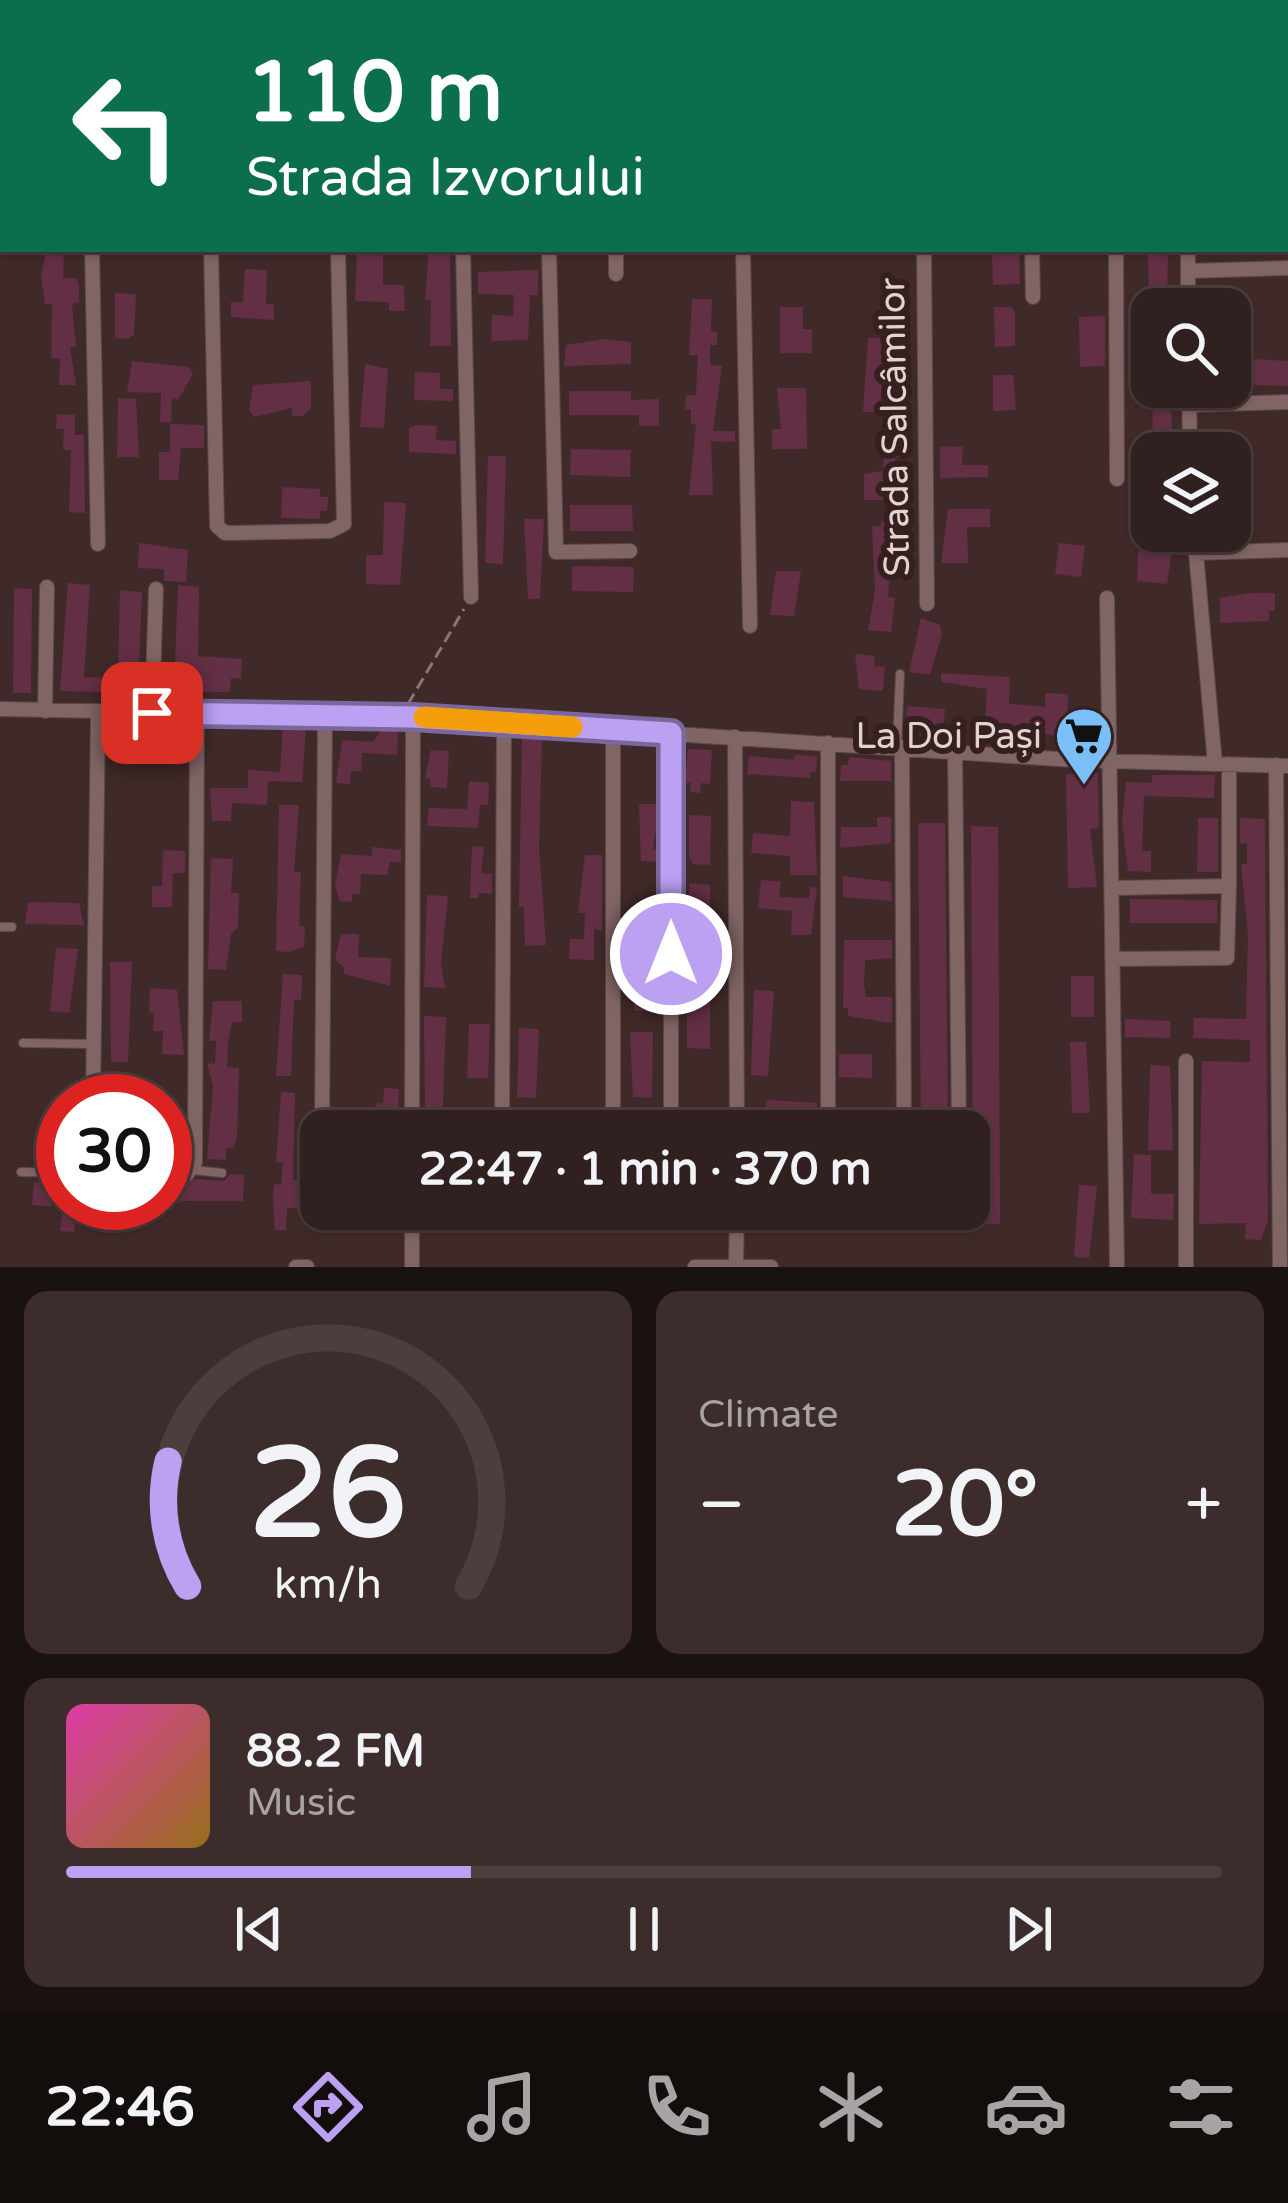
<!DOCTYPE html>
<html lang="en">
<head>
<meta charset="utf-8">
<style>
	body { margin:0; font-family:"Varela Round",sans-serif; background:#3c2d2c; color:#f1f3f6; height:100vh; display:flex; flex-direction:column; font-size:45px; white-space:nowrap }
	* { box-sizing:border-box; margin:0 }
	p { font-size:39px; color:#a8a3a4 }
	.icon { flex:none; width:66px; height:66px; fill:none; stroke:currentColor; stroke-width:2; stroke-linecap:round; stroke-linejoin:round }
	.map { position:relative; height:1267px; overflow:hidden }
	.panel { display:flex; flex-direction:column; gap:24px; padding:24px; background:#1a1211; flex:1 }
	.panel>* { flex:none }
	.hud { position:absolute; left:0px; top:0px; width:1290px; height:252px; box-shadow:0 3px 9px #0004,0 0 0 3px #4b3e3d; background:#0b6e4f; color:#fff; overflow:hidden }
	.buttons { position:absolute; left:1131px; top:288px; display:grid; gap:24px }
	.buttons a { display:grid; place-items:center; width:120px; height:120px; border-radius:24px; background:#30201f; box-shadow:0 3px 9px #0004,0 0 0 3px #4b3e3d; font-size:60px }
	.speed { position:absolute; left:36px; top:1074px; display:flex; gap:24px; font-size:60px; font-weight:700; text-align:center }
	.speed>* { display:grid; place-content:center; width:156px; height:156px; border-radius:50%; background:#30201f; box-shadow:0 3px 9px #0004,0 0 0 3px #4b3e3d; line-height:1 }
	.speed .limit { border:18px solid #d22; background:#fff; color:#111 }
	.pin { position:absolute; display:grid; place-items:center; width:102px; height:102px; color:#fff; margin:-51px; border-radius:24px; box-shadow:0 6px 18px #0006 }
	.me { position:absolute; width:132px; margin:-66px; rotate:0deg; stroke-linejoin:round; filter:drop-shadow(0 0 9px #0008) }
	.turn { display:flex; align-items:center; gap:42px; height:252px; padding:0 48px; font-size:54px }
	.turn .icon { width:156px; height:156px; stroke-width:2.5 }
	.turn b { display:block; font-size:84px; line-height:102px }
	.big { font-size:90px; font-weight:700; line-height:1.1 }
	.panel .card { flex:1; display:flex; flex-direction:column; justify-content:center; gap:18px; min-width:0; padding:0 42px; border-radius:24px; background:#3c2d2c }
	.panel .dial { align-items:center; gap:0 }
	.dial svg { height:312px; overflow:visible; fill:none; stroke:#4b3e3d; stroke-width:7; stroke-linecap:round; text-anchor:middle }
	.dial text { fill:#f1f3f6; stroke:none }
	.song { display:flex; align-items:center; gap:36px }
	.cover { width:144px; height:144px; border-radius:18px; background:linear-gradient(135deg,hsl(320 70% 55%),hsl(40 70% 35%)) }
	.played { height:12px; border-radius:6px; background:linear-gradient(90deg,#bca0f2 35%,#4b3e3d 35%) }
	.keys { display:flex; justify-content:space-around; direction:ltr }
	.heat { display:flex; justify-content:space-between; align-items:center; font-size:66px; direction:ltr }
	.panel .tiles { flex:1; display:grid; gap:24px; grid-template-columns:1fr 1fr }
	.card:last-child { grid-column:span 2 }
	.trip { position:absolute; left:300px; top:1110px; width:690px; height:120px; border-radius:24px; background:#30201f; box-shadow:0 3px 9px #0004,0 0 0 3px #4b3e3d; font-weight:700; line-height:120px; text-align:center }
	.tab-bar { display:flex; height:192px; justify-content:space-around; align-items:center; background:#130d0c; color:#a8a3a4 }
	.tab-bar .icon { width:84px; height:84px }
	.tab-bar .selected { color:#bca0f2 }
	.tab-bar b { font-size:54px; color:#f1f3f6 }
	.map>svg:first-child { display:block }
	.building { fill:#632f45 }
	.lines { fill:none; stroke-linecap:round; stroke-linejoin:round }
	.lane-casing { stroke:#5b4847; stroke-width:10 }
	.street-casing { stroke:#5b4847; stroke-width:16 }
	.path { stroke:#887574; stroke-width:3; stroke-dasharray:12 6; stroke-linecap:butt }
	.lane { stroke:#806564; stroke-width:8 }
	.street { stroke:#806564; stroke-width:14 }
	.route-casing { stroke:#7a689d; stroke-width:30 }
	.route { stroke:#bca0f2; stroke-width:21 }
	.slow { stroke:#f59e0b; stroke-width:21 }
	.labels { text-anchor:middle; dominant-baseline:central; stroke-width:12; stroke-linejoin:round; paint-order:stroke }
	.street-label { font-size:36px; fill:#e2d3d2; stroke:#36201f }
	.poi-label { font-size:36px; fill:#e2d3d2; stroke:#36201f; text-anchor:end }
</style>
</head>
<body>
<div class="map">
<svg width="1288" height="1267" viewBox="0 0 1288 1267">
	<rect width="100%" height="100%" fill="#402a29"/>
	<!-- building -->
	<path class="building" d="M47,249H64L63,278H76L79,285V302L72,304L76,347H70L76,385H59L60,358H51L52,304H45L41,276Z
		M429,249H450L451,346H430L431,300H425Z
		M1148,249L1168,251L1167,309H1149Z
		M357,251L383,252V285H404L405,311H389V302L355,301Z
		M1019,253L1020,284L993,285L992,254Z
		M245,269L267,270L266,304L274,305V320L231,317V302H243Z
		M538,270V295H530L528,340L491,341L492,315L513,316L514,295L478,294V272Z
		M115,293L136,294L134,334L129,339L115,338Z
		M692,299H712L711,331L717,332V345H710V365L722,366L713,431H735V442L711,441L713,495H689L696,424H691V409H685L686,395H696L698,355H689Z
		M780,307H803V329H812V353H780Z
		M994,307H1011L1015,313V346L995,347Z
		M1105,316V366L1080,367L1079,317Z
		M868,338H888L879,412H863Z
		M605,339L631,342V364L564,366L566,345Z
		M1253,359L1288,361V386L1251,385Z
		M132,361L189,367L193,374L178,400L172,397L171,422H160L161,393L127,392Z
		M365,364L388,369L384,428L360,427Z
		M415,372L440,373V389H453V401L414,400Z
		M993,375H1013L1016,410L993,411Z
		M311,381V408L302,416H292V408L254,417L249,410L253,385Z
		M1153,387H1171L1172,439H1164L1163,453H1152Z
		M777,388H806L807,449H772V429H781Z
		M569,391H631V400L659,399V426H639V415H569Z
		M118,398L136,399L139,457H117Z
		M57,414L75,415V435H84L85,513L69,512L71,450H63L64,429H56Z
		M170,424L204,425V448H181L178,480H159V452H170Z
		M417,425L437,426L436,440L456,441V454L409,452V428Z
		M886,425L905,426L903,458L895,457V500H864V474L883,471Z
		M940,446L963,447L962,465H988V477L940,478Z
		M571,449L631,450L630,477L570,475Z
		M488,456H506L503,564L485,563Z
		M282,487L320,489V497H328L327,511H320V519L281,518Z
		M384,502L406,503L400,585L366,584V555H383Z
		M570,505H632L633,531H570Z
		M948,509H990V527H967L968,563H941Z
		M524,519H544L540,599H528Z
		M881,520L901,526L900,551L891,550L888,597L895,598L891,632L868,630L875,591L872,526H881Z
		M1148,531H1175L1167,584L1137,581L1139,537H1148Z
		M139,543L188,550L186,582L164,581V569L138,568Z
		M1059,543L1085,546L1081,577L1055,574Z
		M572,566L634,567L633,592L572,591Z
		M776,571H801L794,616L770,615Z
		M68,583L90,585L84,677L118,678L120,590L142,592L138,693L60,691Z
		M178,585L199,587L198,656L242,659L241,679L231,678L230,692H174Z
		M14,588L32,589L31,693H13Z
		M1250,593H1275V611H1269V621L1220,623V598Z
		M921,618L940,625L942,634L930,675L909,672Z
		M855,654L875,656L874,666L885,667L883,691L859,689Z
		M941,673L1010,677L1009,704L1045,707V693L1068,694L1067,737L985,726L987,689L941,682Z
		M907,706L945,709L943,731L906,729Z
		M111,723L186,724V748L110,750Z
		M283,727L306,728L302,782L268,781L267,805L232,803L231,821H212L210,788H248V770L280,772Z
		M382,730H398L397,755L362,753L361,771H351L350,784L336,783L342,740L373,742Z
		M522,738L542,739L539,849L546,945L525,946L524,907H519Z
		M688,749L712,750L710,784L701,783L700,793L690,792L691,783H685Z
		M431,750L449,751L447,788L430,787V779L425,778Z
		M795,755L817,756L816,772H810V778L747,774L749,756L794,760Z
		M849,757L891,761V781H840L841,765H848Z
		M1098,773L1099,828L1090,829L1097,887L1068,888L1066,774Z
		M1152,775H1215L1214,798L1144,796L1142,851H1151V872L1128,871L1122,822L1126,782L1152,783Z
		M469,781L489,783L488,805H480L478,828L427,826L429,808L467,809Z
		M791,801L814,802L817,875H790V856L751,853L753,833L790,836Z
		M639,804H660L653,849L659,850L658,862L641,861Z
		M279,805H299L294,872H301L299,926H305L304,947L288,952L276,951Z
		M689,815L711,816L710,865L693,864L689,857Z
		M877,817H891V843L840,848L841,827H877Z
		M1198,818H1218V872H1197Z
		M1240,818L1265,819V827L1268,1220L1261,1240L1245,1239L1246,1223L1199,1224L1202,1061L1250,1062V1040L1193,1038L1194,1018L1246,1019L1248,936L1241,864H1247V844L1240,843Z
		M918,823H945L948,1131H921Z
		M971,826L998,827L1000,1224L921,1223V1209H969L973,1203Z
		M472,846L484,847L481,873L492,874V894L479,893L478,898H470Z
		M372,847L401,850V862H390L387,875L361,874L360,894H352V902L340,901L335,886L341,854L372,856Z
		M163,850L185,851V873H173L172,907H152V886H162Z
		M585,855H602V930L594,929V960L569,959L570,939H584L585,913H578Z
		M211,858L233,859L231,893H239L238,927L231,934L226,970L208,969Z
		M843,876L891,882L892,901L843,897Z
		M761,880L781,882L779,897L809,898L810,887L817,888L811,935H791L792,911L758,908Z
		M690,883L710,885V1049L687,1048V957H692L693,934H689L690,917H682V898H688Z
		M427,895L448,896L441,963L445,988L424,987Z
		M1130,899L1217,900V923H1130Z
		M28,902L79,903L84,925L25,924Z
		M341,934H359L358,957L391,958L390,986L344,974V967L335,960Z
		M844,940H892V958L865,960L864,985L866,997H892V1023L848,1016V1008H843Z
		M639,941H660L655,1011H634Z
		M56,948L78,949L69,1013L50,1011Z
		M110,962H132L128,1062H111Z
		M283,974L302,975L301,1000L294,999L291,1076H276Z
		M1071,976H1094V1017H1071Z
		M150,988L177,990L184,1055L162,1054L163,1031H153L154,1013L149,1012Z
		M754,990L774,991L768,1076L751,1075Z
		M213,1001H242V1022H232L228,1042L227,1067L239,1068L237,1138L233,1148H226V1160L207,1159L213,1086L207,1063L215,1064L216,1041H209Z
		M424,1016L446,1017L442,1131H429L430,1115H425Z
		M1125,1019L1171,1021L1170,1038L1125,1037Z
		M469,1024H490L488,1078H467Z
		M519,1028L539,1029L536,1098L517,1097Z
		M630,1032H653L652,1098L633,1097Z
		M1070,1042H1086L1090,1113H1072Z
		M839,1054H872V1078L839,1077Z
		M1150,1065L1170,1066L1173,1150H1148Z
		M384,1088L399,1089L398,1117L390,1116L389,1131H336L337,1110L375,1112L376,1103L383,1104Z
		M281,1092L295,1093L293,1180L321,1181V1193L310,1192L308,1209L287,1208L286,1230H275L273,1198L274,1184L281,1185L283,1163L276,1162Z
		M767,1100L817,1103V1127L794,1131L760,1125Z
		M1134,1154L1151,1155V1194H1174L1173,1220L1131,1218Z
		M230,1174L244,1175L243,1201H184L165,1207V1186L197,1179L224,1181Z
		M34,1182L63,1184V1203H76L74,1232L60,1231L63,1207L32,1205Z
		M1079,1185L1097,1186L1089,1258L1074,1257Z"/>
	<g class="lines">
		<!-- lane casing -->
		<g class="lane-casing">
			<path id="lane" d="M897,747L900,674
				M0,927H12
				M23,1043L94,1044
				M193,1170L222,1173
				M21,1172L63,1173"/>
		</g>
		<!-- street casing -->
		<g class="street-casing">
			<path id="street" d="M86,0L87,3
				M206,0L207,3
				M333,0V3
				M458,0V3
				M542,0V3
				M608,0V3
				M739,0V3
				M918,0V3
				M1030,0V3
				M1115,0V3
				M1188,0V3
				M1287,84H1288
				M1287,206H1288
				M92,249L98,544
				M211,249L217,526L225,533L330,531L344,524L338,249
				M463,249L471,597
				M549,249L556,552L630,551
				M616,249V274
				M743,249L750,626
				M924,249L927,604
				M1032,249L1033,297
				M1116,249L1117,479
				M1188,249V309
				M1188,271L1288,268
				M1189,387L1190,453
				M1189,405L1288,402
				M1194,531L1215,764
				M1195,553L1288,550
				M1107,598L1117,1267
				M0,709L413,717L1073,760L1288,766
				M45,711L47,587
				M152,713L156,589
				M735,737L737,1131
				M828,743V1131
				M902,747L904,1131
				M955,750L959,1131
				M1276,765L1280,1267
				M1111,888L1229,886V764
				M1112,959L1227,958L1229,886
				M1186,1061V1267
				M93,1101L98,712
				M322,1131L325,716
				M412,1131L413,717
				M502,1131L504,721
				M613,1131V730
				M671,1131V733
				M165,1175L187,1174L195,1162L197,714
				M736,1265L737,1209
				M296,1267H307
				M412,1267V1209
				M695,1267H771"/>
		</g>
		<!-- path -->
		<path class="path" d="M408,704L464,609"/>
		<!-- lane -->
		<use href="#lane" class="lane"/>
		<!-- street -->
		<use href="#street" class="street"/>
	</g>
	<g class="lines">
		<!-- route casing -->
		<g class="route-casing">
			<path id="route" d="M152,713L413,717L671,733V954"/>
		</g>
		<!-- route -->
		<use href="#route" class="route"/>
		<!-- slow -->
		<path class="slow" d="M424,717L572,727"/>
	</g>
	<!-- icons -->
	<defs>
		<g id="supermarket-pin" transform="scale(3)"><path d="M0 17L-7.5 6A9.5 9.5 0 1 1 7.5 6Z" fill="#7abff8" stroke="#36201f"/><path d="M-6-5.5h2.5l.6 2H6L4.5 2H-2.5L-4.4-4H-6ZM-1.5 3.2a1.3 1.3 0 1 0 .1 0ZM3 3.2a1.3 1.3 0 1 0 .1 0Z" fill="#111"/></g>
	</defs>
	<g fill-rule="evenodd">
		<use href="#supermarket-pin" x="1084" y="736"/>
	</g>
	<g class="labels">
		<!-- street labels -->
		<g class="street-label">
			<text transform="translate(895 427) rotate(-91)">Strada Salcâmilor</text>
		</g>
		<!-- poi labels -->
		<g class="poi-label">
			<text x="1042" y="736">La Doi Pași</text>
		</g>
	</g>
</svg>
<div class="buttons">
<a><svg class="icon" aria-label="search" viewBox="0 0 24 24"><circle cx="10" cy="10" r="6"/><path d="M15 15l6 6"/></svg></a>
<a><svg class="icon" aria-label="layers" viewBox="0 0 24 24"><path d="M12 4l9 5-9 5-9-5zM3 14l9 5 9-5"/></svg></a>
</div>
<div class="speed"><div class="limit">30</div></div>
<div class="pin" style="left:152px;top:713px;background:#d93025"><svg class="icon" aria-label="arrive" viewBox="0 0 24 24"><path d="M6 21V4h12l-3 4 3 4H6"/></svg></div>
<svg class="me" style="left:671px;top:954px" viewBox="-20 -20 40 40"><circle r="17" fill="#bca0f2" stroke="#fff" stroke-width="3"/><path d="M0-11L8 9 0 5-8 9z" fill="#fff"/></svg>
<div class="trip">22:47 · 1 min · 370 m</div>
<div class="hud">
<div class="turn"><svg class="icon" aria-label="left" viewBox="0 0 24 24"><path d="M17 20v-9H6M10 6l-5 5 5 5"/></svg><div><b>110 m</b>Strada Izvorului</div></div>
</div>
</div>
<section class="panel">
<div class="tiles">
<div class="card dial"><svg viewBox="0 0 100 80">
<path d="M14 69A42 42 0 1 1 86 69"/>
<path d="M14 69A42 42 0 0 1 9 37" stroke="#bca0f2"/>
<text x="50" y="56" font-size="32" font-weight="700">26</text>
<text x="50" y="72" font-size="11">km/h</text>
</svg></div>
<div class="card"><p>Climate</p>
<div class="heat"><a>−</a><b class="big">20°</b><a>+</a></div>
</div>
<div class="card">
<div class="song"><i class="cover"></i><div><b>88.2 FM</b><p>Music</p></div></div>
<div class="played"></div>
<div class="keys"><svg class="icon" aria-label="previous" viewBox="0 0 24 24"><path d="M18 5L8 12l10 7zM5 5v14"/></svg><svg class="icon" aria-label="pause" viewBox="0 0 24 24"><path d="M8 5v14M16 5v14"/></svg><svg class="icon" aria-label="next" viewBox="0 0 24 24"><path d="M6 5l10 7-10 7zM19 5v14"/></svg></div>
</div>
</div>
</section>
<nav class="tab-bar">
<b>22:46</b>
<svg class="icon selected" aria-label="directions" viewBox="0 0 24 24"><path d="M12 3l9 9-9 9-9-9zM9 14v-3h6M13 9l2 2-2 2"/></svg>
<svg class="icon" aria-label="music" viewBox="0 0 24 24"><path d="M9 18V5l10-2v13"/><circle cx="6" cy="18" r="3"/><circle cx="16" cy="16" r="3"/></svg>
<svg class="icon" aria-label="phone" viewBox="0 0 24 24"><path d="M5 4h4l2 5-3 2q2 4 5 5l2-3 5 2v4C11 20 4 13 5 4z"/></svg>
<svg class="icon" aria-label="climate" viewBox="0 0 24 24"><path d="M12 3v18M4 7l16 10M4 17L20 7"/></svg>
<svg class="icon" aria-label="car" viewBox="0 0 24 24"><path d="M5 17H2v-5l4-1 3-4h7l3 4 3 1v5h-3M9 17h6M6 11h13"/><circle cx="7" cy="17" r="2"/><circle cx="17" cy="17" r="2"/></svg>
<svg class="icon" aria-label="filters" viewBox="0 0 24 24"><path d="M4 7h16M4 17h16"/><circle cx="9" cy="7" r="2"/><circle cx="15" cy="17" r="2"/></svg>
</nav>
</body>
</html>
